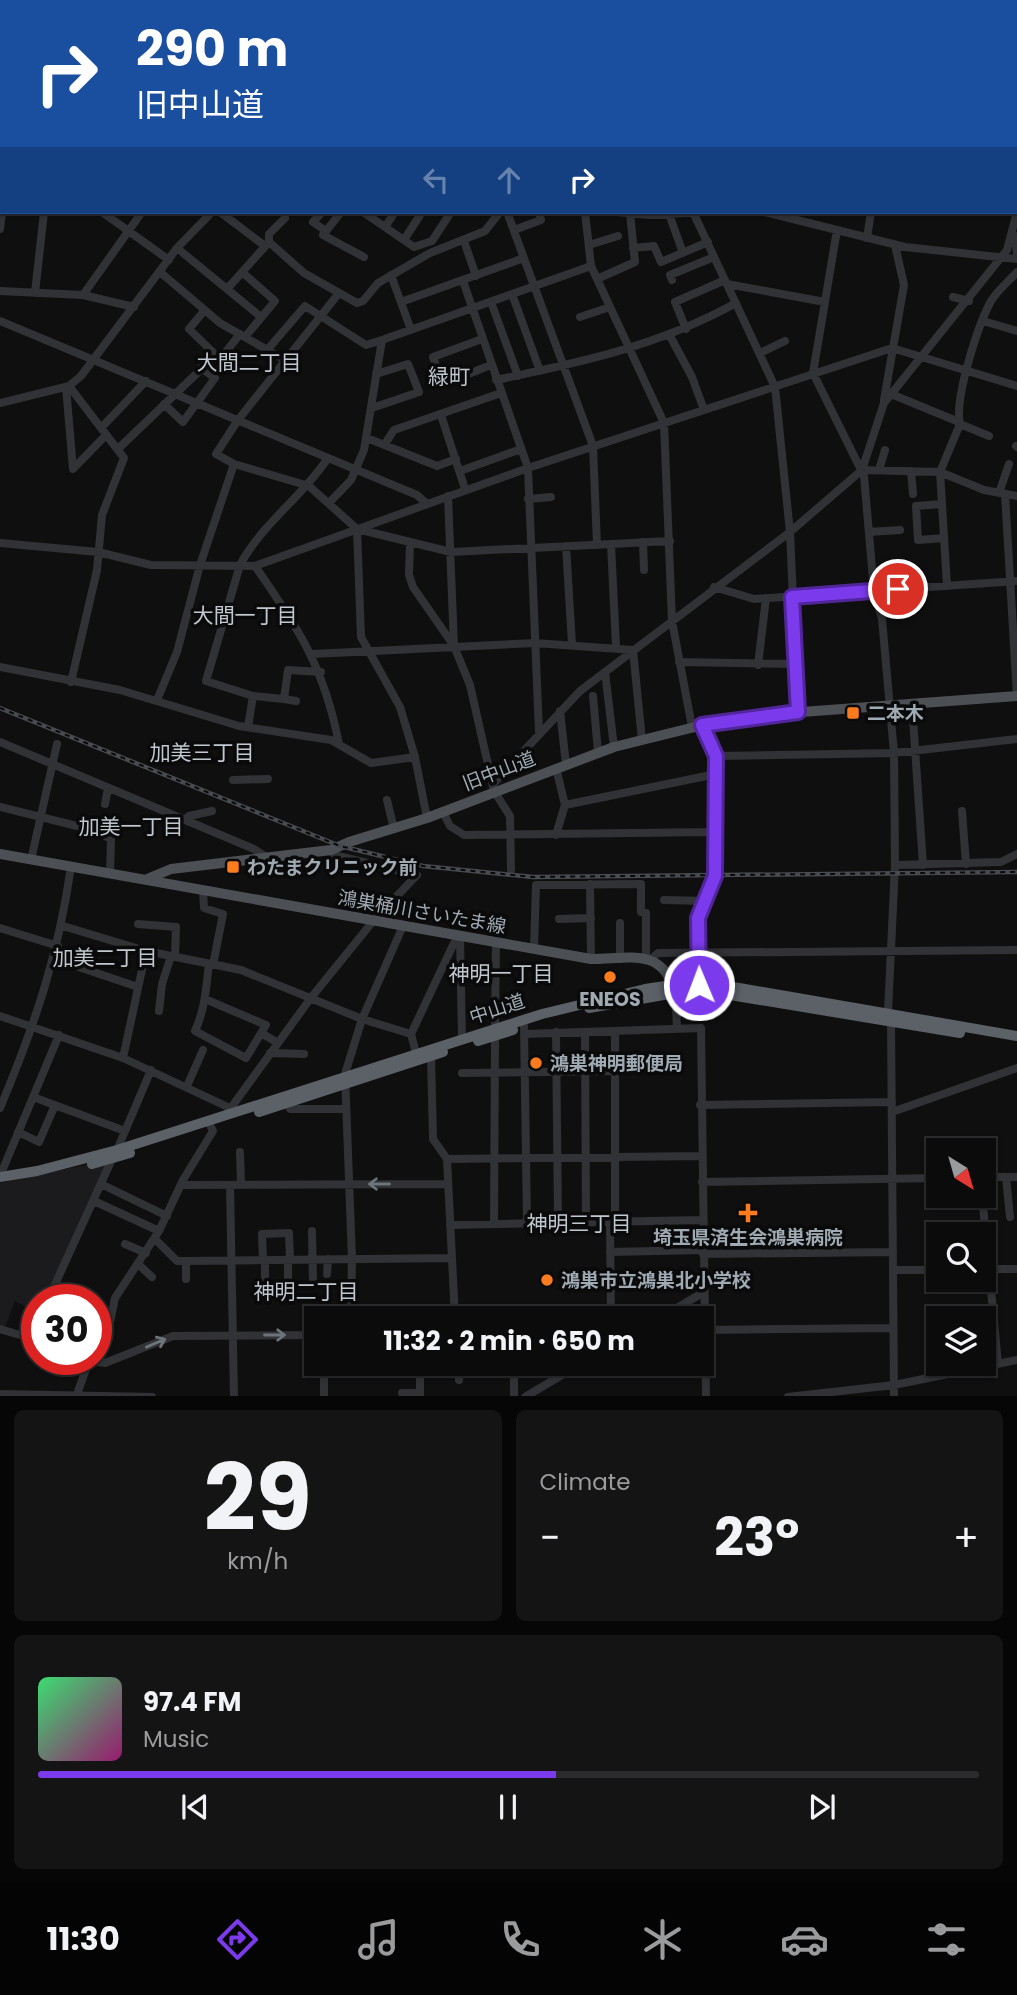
<!DOCTYPE html>
<html lang="en">
<head>
<meta charset="utf-8">
<style>
	body { margin:0; font-family:Poppins,"Noto Sans JP",sans-serif; background:#141415; color:#f1f3f6; height:100vh; display:flex; flex-direction:column; font-size:26px; white-space:nowrap }
	* { box-sizing:border-box; margin:0 }
	p { font-size:23px; color:#9a9b9d }
	.icon { flex:none; width:38px; height:38px; fill:none; stroke:currentColor; stroke-width:2; stroke-linecap:round; stroke-linejoin:round }
	.map { position:relative; height:1396px; overflow:hidden }
	.panel { display:flex; flex-direction:column; gap:14px; padding:14px; background:#060607; flex:1 }
	.panel>* { flex:none }
	.top-card { position:absolute; left:0px; top:0px; width:1018px; height:214px; box-shadow:0 2px 5px #0004,0 0 0 2px #2b2b2d; background:#1a4fa0; color:#fff; overflow:hidden }
	.needle { width:46px; rotate:143deg }
	.fabs { position:absolute; left:926px; top:1138px; display:grid; gap:14px }
	.fabs a { display:grid; place-items:center; width:70px; height:70px; border-radius:0px; background:#0b0b0c; box-shadow:0 2px 5px #0004,0 0 0 2px #2b2b2d; font-size:35px }
	.speed { position:absolute; left:21px; top:1284px; display:flex; gap:14px; font-size:35px; font-weight:700; text-align:center }
	.speed>* { display:grid; place-content:center; width:91px; height:91px; border-radius:50%; background:#0b0b0c; box-shadow:0 2px 5px #0004,0 0 0 2px #2b2b2d; line-height:1 }
	.speed .limit { border:10px solid #d22; background:#fff; color:#111 }
	.pin { position:absolute; display:grid; place-items:center; width:60px; height:60px; color:#fff; margin:-30px; border:4px solid #fff; border-radius:50%; box-shadow:0 2px 7px #0007 }
	.me { position:absolute; width:77px; margin:-38px; rotate:359deg; stroke-linejoin:round; filter:drop-shadow(0 0 5px #0008) }
	.turn { display:flex; align-items:center; gap:24px; height:147px; padding:0 21px; font-size:32px }
	.turn .icon { width:91px; height:91px; stroke-width:2.5 }
	.turn b { display:block; font-size:49px; line-height:60px }
	.lanes { display:flex; align-items:center; height:66px; padding:0 21px; background:#0003; justify-content:center; gap:35px; direction:ltr }
	.lanes .off { opacity:.35 }
	.big { font-size:52px; font-weight:700; line-height:1.1 }
	.panel .tile { flex:1; display:flex; flex-direction:column; justify-content:center; gap:10px; min-width:0; padding:0 24px; border-radius:10px; background:#141415 }
	.panel .dial { align-items:center; gap:0 }
	.dial b { font-size:91px; line-height:1 }
	.song { display:flex; align-items:center; gap:21px }
	.cover { width:84px; height:84px; border-radius:10px; background:linear-gradient(135deg,hsl(140 70% 55%),hsl(320 70% 35%)) }
	.played { height:7px; border-radius:4px; background:linear-gradient(90deg,#7c3aed 55%,#2b2b2d 55%) }
	.keys { display:flex; justify-content:space-around; direction:ltr }
	.heat { display:flex; justify-content:space-between; align-items:center; font-size:38px; direction:ltr }
	.panel .tiles { flex:1; display:grid; gap:14px; grid-template-columns:1fr 1fr }
	.tile:last-child { grid-column:span 2 }
	.trip { position:absolute; left:304px; top:1306px; width:410px; height:70px; border-radius:0px; background:#0b0b0c; box-shadow:0 2px 5px #0004,0 0 0 2px #2b2b2d; font-weight:700; line-height:70px; text-align:center }
	.menu { display:flex; height:112px; justify-content:space-around; align-items:center; background:#040405; color:#9a9b9d }
	.menu .icon { width:49px; height:49px }
	.menu .current { color:#7c3aed }
	.menu b { font-size:32px; color:#f1f3f6 }
	.map>svg:first-child { display:block }
	.built { fill:#1b1b1d }
	.lines { fill:none; stroke-linecap:round; stroke-linejoin:round }
	.minor { stroke:#303235; stroke-width:8 }
	.major { stroke:#4c5055; stroke-width:10 }
	.highway { stroke:#5c6167; stroke-width:10 }
	.rail-casing { stroke:#474a4f; stroke-width:4.5 }
	.rail { stroke:#0a0a0b; stroke-width:2; stroke-dasharray:5; stroke-linecap:butt }
	.oneway { stroke:#6d747a }
	.route-casing { stroke:#51269a; stroke-width:18 }
	.route { stroke:#7c3aed; stroke-width:12 }
	.poi-dot { fill:#fb7b1d; stroke:#0a0a0b; stroke-width:2.5 }
	.labels { text-anchor:middle; dominant-baseline:central; stroke-width:7; stroke-linejoin:round; paint-order:stroke }
	.poi-label { font-size:19px; font-weight:bold; fill:#9faab2; stroke:#0a0a0b; text-anchor:start }
	.street-label { font-size:19px; fill:#9faab2; stroke:#0a0a0b }
	.neighbourhood-label { font-size:21px; fill:#c0c7ce; stroke:#0a0a0b }
</style>
</head>
<body>
<div class="map">
<svg width="1017" height="1397" viewBox="0 0 1017 1397">
	<rect width="100%" height="100%" fill="#0f0f10"/>
	<!-- built -->
	<path class="built" d="M109,1160L45,1300H37V1312L15,1301L5,1327H0V1183Z"/>
	<g class="lines">
		<!-- minor -->
		<path class="minor" d="M188,0L190,2
			M258,0L261,2
			M313,0L316,2
			M528,0L531,2
			M705,0L710,2
			M880,0L887,2
			M247,2L248,0
			M323,2L325,0
			M376,2L378,0
			M430,2L432,0
			M474,2L476,0
			M511,2L513,0
			M548,2L551,0
			M580,2L582,0
			M688,2L690,0
			M855,2H860
			M906,2L907,0
			M0,191L2,190
			M102,212L169,260
			M220,212L265,246
			M322,212L313,222L326,231
			M341,212L323,235L364,257
			M363,212L414,247L432,241L451,212
			M507,212L593,446L597,545
			M585,212L591,266L664,423L672,621L692,727
			M616,212L650,215L702,212
			M693,212L775,387L790,532L798,712
			M765,212L905,247L1017,259
			M669,214L683,253
			M385,227L395,212
			M0,229L2,212
			M514,230L541,220L539,212
			M837,230L813,373L864,476L874,591L882,619L894,753L895,865L888,1012
			M1015,236L1017,254
			M867,238L871,212
			M404,240L422,212
			M464,241L476,276
			M269,242L304,273L357,303L363,301L378,283L430,253L485,231L500,212
			M589,245L618,236
			M177,248L261,317
			M633,248L654,246L661,262L708,242
			M160,272L220,323L285,360
			M242,272L275,301L245,337
			M391,275L411,330
			M597,279L635,262L630,213
			M672,280L670,275L714,257
			M463,281L528,468L539,732
			M727,284L825,302
			M228,288L269,242V234L285,218
			M0,291L83,295L134,307
			M35,293L44,212
			M339,293L238,420L216,454L234,464L309,486L357,529L451,552L670,541
			M512,294L540,371
			M83,295L142,212
			M953,297L969,301
			M401,302L524,258
			M491,302L518,376
			M204,311L189,329L220,359L240,334
			M580,317L610,307
			M0,321L417,495L427,504
			M983,321L1017,331
			M686,329L675,302L725,280
			M670,336L692,377L704,410
			M482,339L433,357L443,384L491,365
			M268,349L305,306L366,345L382,340
			M760,353L785,341
			M496,380C582,362 658,346 736,303
			M69,386L124,458L102,515L97,570L71,682
			M66,387L73,469L106,435
			M891,394L959,422
			M884,400L904,285L895,245
			M0,403L69,386L81,376L177,248L212,212
			M164,404L183,422L215,378L201,368
			M372,408L419,392L408,364L376,374
			M441,415L465,489
			M960,424C954,399 978,325 991,301C997,291 1009,281 1017,272
			M101,428L146,381
			M367,438L437,466L456,459
			M385,444L394,430L501,393
			M1016,446L1017,447
			M119,448L216,355
			M862,470L940,472L984,490L1017,496
			M879,470L885,450
			M460,471L521,449
			M911,471L913,494
			M999,493L1009,464
			M1005,494L1017,696
			M448,496L454,646
			M528,499L551,497
			M329,503L351,480L364,450L382,340L591,266
			M942,504L916,506L918,540L944,538
			M357,529L361,637L400,707L415,757L427,818
			M869,532L900,530
			M643,542L644,570
			M0,543L98,552L151,565L255,566L528,468L892,348L1017,386
			M410,543L409,575L413,587L454,646L470,685L494,791L510,816L511,870
			M611,544L616,646
			M566,546L572,644
			M255,566C299,629 324,667 339,744
			M947,586L940,472L960,424L989,436
			M714,587L754,599L1017,581
			M633,650L642,740
			M313,654L535,643L633,650
			M679,662L797,664
			M758,665L766,598
			M0,667L120,690L239,726L331,740L371,763L415,757
			M605,672L614,747
			M253,696L284,699
			M593,696L598,752
			M157,700L177,652L200,565L234,464
			M296,701L284,699L288,670L321,672
			M912,704L923,865
			M560,711L566,764
			M248,727L253,696L206,681L240,565C261,525 302,497 328,458
			M0,742L254,849L268,858
			M716,756L894,753L1017,739
			M556,768L565,805L556,835
			M233,780L268,779
			M493,784L580,691L790,532L862,470L884,403L1007,250L1017,212
			M387,800L394,829
			M105,804L108,788
			M565,805L716,774
			M0,807L93,830L111,839L110,874
			M962,811L966,864
			M443,812L450,826L464,835L714,832
			M184,820L189,816L212,811
			M31,860L57,744
			M895,865L1001,862L1017,854
			M590,884L591,959
			M203,891L204,908L223,914L213,965
			M664,900L706,901
			M559,919L591,918
			M620,923V959
			M138,924L176,927L175,957
			M63,926L146,951L241,970L362,1019L411,1034
			M0,928L58,946
			M460,937L462,1039
			M534,949L536,885L641,884V912L646,913V959
			M55,959L138,987
			M651,959L658,953L1017,950
			M700,985L698,918L715,876L716,756L703,725
			M675,993L677,1026
			M205,999L266,1025L246,1058L195,1031C205,1009 206,988 209,964
			M159,1011L162,984L171,956
			M0,1016L123,1058L230,1108
			M891,1021L894,1397
			M524,1026L527,1222
			M495,1028L496,943
			M615,1031V1221
			M556,1032L558,1222
			M585,1032L586,1221
			M261,1033L278,1043
			M525,1034L701,1028L706,1397
			M270,1053L304,1054
			M416,1053L411,1034L454,943L460,937
			M431,1056L433,1139L447,1159L455,1318
			M123,1058L146,951
			M462,1073L616,1071
			M187,1086L203,1050
			M33,1097L125,1131
			M287,1102L290,1109H345
			M700,1105L892,1102
			M0,1108C35,1025 58,956 71,867
			M892,1112L1017,1068
			M225,1116L310,999L374,920L417,875L334,855L331,850
			M18,1132L39,1142L55,1105
			M117,1150L151,1070
			M240,1152L241,1185
			M447,1159L702,1156
			M0,1176L59,1035
			M984,1177H1017
			M1006,1177L1010,1217
			M702,1182L938,1178
			M101,1184L167,1216
			M182,1185L447,1184
			M230,1185L234,1397
			M982,1195L998,1364
			M94,1201L159,1231
			M610,1221L611,1318
			M494,1223L495,1036
			M450,1225L703,1220
			M312,1231L313,1284
			M155,1239L177,1261H186L452,1258
			M125,1244L146,1253
			M610,1252L703,1250
			M703,1254L893,1252
			M288,1259V1285
			M263,1260L262,1234L289,1233L290,1259
			M186,1261V1279
			M139,1265L152,1277
			M984,1269H1017
			M893,1270H938
			M327,1274L328,1259
			M611,1280L704,1278
			M265,1284V1260
			M48,1300L112,1159
			M351,1318L352,1259L345,1074L362,1019L403,926
			M660,1318L704,1292
			M0,1329L37,1340
			M702,1330L893,1328
			M96,1359L107,1337L115,1298L159,1231L183,1180L213,1131L211,1127
			M83,1360L105,1363L173,1336L317,1335
			M324,1363V1397
			M420,1363V1397
			M458,1363L459,1380
			M514,1363V1397
			M402,1393H420
			M0,1394L152,1397
			M76,1397L86,1369L95,1360
			M525,1397L582,1363
			M788,1397L894,1385L1017,1360"/>
		<!-- major -->
		<path class="major" d="M0,854L591,959C627,959 661,947 674,989
			M147,879L171,869L331,850L349,842L427,818L614,747L703,725L775,714L1017,696"/>
		<!-- highway -->
		<path class="highway" d="M589,1008L675,993H718L960,1033
			M478,1041L513,1030
			M259,1112L443,1052
			M92,1164L130,1153
			M0,1177L37,1171L117,1150L542,1014L645,989L672,985H722L1017,1036"/>
		<!-- rail casing -->
		<g class="rail-casing">
			<path id="rail" d="M0,708L340,846L423,866L533,877L1017,872"/>
		</g>
		<!-- rail -->
		<use href="#rail" class="rail"/>
	</g>
	<!-- one-way arrows -->
	<defs><path id="oneway-shaft" d="M-6 0H5M1.5-3L5.5 0L1.5 3" fill="none" stroke-width="1.6" stroke-linecap="round" stroke-linejoin="round" transform="scale(1.75)"/></defs>
	<g class="oneway">
		<use href="#oneway-shaft" transform="translate(379 1184) rotate(180)"/>
		<use href="#oneway-shaft" transform="translate(275 1335)"/>
		<use href="#oneway-shaft" transform="translate(156 1343) rotate(-23)"/>
	</g>
	<g class="lines">
		<!-- route casing -->
		<g class="route-casing">
			<path id="route" d="M699,985L698,918L715,876L716,756L702,725L798,712L792,597L898,589"/>
		</g>
		<!-- route -->
		<use href="#route" class="route"/>
	</g>
	<!-- markers -->
	<g class="poi-dot">
		<rect x="846" y="706" width="14" height="14" rx="3.5"/>
		<rect x="226" y="860" width="14" height="14" rx="3.5"/>
		<circle cx="610" cy="977" r="7"/>
		<circle cx="536" cy="1063" r="7"/>
		<path d="M744.5 1202.5h7v7h7v7h-7v7h-7v-7h-7v-7h7z"/>
		<circle cx="547" cy="1280" r="7"/>
	</g>
	<g class="labels">
		<!-- poi labels -->
		<g class="poi-label">
			<text x="867" y="713">二本木</text>
			<text x="247" y="867">わたまクリニック前</text>
			<text x="610" y="999" text-anchor="middle">ENEOS</text>
			<text x="550" y="1063">鴻巣神明郵便局</text>
			<text x="748" y="1237" text-anchor="middle">埼玉県済生会鴻巣病院</text>
			<text x="561" y="1280">鴻巣市立鴻巣北小学校</text>
		</g>
		<!-- street labels -->
		<g class="street-label">
			<text transform="translate(499 771) rotate(-21)">旧中山道</text>
			<text transform="translate(422 912) rotate(10)">鴻巣桶川さいたま線</text>
			<text transform="translate(497 1009) rotate(-18)">中山道</text>
		</g>
		<!-- neighbourhood labels -->
		<g class="neighbourhood-label">
			<text x="249" y="362">大間二丁目</text>
			<text x="449" y="376">緑町</text>
			<text x="245" y="615">大間一丁目</text>
			<text x="202" y="752">加美三丁目</text>
			<text x="131" y="826">加美一丁目</text>
			<text x="105" y="957">加美二丁目</text>
			<text x="501" y="973">神明一丁目</text>
			<text x="579" y="1223">神明三丁目</text>
			<text x="306" y="1291">神明二丁目</text>
		</g>
	</g>
</svg>
<div class="fabs">
<a><svg class="needle" viewBox="-14 -14 28 28"><path d="M0-13l5 13h-10z" fill="#e53935"/><path d="M0 13l5-13h-10z" fill="#9a9b9d"/></svg></a>
<a><svg class="icon" aria-label="search" viewBox="0 0 24 24"><circle cx="10" cy="10" r="6"/><path d="M15 15l6 6"/></svg></a>
<a><svg class="icon" aria-label="layers" viewBox="0 0 24 24"><path d="M12 4l9 5-9 5-9-5zM3 14l9 5 9-5"/></svg></a>
</div>
<div class="speed"><div class="limit">30</div></div>
<div class="pin" style="left:898px;top:589px;background:#d93025"><svg class="icon" aria-label="arrive" viewBox="0 0 24 24"><path d="M6 21V4h12l-3 4 3 4H6"/></svg></div>
<svg class="me" style="left:699px;top:985px" viewBox="-20 -20 40 40"><circle r="17" fill="#7c3aed" stroke="#fff" stroke-width="3"/><path d="M0-11L8 9 0 5-8 9z" fill="#fff"/></svg>
<div class="trip">11:32 · 2 min · 650 m</div>
<div class="top-card">
<div class="turn"><svg class="icon" aria-label="right" viewBox="0 0 24 24"><path d="M7 20v-9h11M14 6l5 5-5 5"/></svg><div><b>290 m</b>旧中山道</div></div>
<div class="lanes"><svg class="icon off" aria-label="left" viewBox="0 0 24 24"><path d="M17 20v-9H6M10 6l-5 5 5 5"/></svg><svg class="icon off" aria-label="ahead" viewBox="0 0 24 24"><path d="M12 20V5M6 11l6-6 6 6"/></svg><svg class="icon" aria-label="right" viewBox="0 0 24 24"><path d="M7 20v-9h11M14 6l5 5-5 5"/></svg></div>
</div>
</div>
<section class="panel">
<div class="tiles">
<div class="tile dial"><b>29</b><p>km/h</p></div>
<div class="tile"><p>Climate</p>
<div class="heat"><a>−</a><b class="big">23°</b><a>+</a></div>
</div>
<div class="tile">
<div class="song"><i class="cover"></i><div><b>97.4 FM</b><p>Music</p></div></div>
<div class="played"></div>
<div class="keys"><svg class="icon" aria-label="previous" viewBox="0 0 24 24"><path d="M18 5L8 12l10 7zM5 5v14"/></svg><svg class="icon" aria-label="pause" viewBox="0 0 24 24"><path d="M8 5v14M16 5v14"/></svg><svg class="icon" aria-label="next" viewBox="0 0 24 24"><path d="M6 5l10 7-10 7zM19 5v14"/></svg></div>
</div>
</div>
</section>
<nav class="menu">
<b>11:30</b>
<svg class="icon current" aria-label="directions" viewBox="0 0 24 24"><path d="M12 3l9 9-9 9-9-9zM9 14v-3h6M13 9l2 2-2 2"/></svg>
<svg class="icon" aria-label="music" viewBox="0 0 24 24"><path d="M9 18V5l10-2v13"/><circle cx="6" cy="18" r="3"/><circle cx="16" cy="16" r="3"/></svg>
<svg class="icon" aria-label="phone" viewBox="0 0 24 24"><path d="M5 4h4l2 5-3 2q2 4 5 5l2-3 5 2v4C11 20 4 13 5 4z"/></svg>
<svg class="icon" aria-label="climate" viewBox="0 0 24 24"><path d="M12 3v18M4 7l16 10M4 17L20 7"/></svg>
<svg class="icon" aria-label="car" viewBox="0 0 24 24"><path d="M5 17H2v-5l4-1 3-4h7l3 4 3 1v5h-3M9 17h6M6 11h13"/><circle cx="7" cy="17" r="2"/><circle cx="17" cy="17" r="2"/></svg>
<svg class="icon" aria-label="filters" viewBox="0 0 24 24"><path d="M4 7h16M4 17h16"/><circle cx="9" cy="7" r="2"/><circle cx="15" cy="17" r="2"/></svg>
</nav>
</body>
</html>
